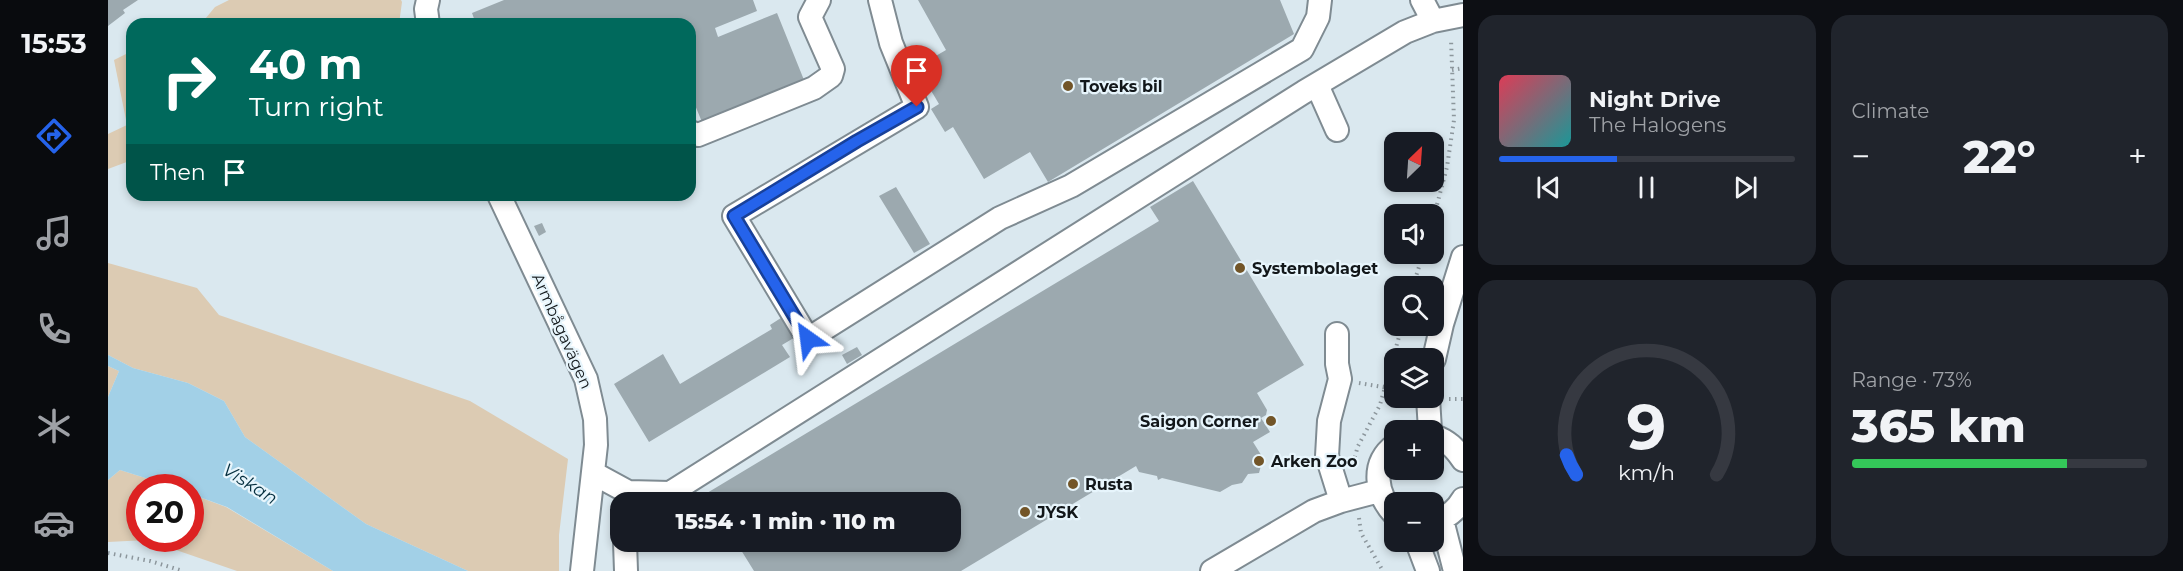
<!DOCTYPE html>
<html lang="en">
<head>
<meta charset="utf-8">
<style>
	body { margin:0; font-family:Montserrat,sans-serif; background:#20242c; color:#f1f3f6; height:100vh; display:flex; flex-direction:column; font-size:22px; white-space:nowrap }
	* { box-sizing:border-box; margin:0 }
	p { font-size:20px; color:#9ea1a6 }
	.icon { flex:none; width:33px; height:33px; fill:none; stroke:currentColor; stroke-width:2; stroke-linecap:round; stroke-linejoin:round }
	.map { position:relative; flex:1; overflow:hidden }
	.panel { display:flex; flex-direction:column; gap:15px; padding:15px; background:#0d0f14; width:720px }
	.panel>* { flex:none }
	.banner { position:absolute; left:18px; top:18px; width:570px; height:183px; border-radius:18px; box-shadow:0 3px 9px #0003; background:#00695c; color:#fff; overflow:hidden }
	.needle { width:39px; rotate:25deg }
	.fabs { position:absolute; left:1276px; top:132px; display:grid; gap:12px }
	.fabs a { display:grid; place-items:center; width:60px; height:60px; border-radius:12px; background:#171b24; box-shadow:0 3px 9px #0003; font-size:30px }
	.speed { position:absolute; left:18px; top:474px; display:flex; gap:12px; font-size:30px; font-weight:700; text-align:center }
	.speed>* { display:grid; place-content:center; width:78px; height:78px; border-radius:50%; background:#171b24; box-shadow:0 3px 9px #0003; line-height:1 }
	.speed .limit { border:9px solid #d22; background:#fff; color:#111 }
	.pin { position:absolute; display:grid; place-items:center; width:51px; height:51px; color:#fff; margin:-62px -26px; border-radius:50% 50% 50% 0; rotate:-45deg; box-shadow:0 0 6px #0007 }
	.pin .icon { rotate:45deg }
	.me { position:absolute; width:66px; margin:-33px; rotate:329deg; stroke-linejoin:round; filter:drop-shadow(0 0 4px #0008) }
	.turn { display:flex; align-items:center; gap:21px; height:126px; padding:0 24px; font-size:27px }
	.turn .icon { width:78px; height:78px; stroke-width:2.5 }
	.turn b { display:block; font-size:42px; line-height:51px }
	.then { display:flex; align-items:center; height:57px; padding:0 24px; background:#0003; gap:12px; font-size:22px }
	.big { font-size:45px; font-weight:800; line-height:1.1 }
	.panel .widget { flex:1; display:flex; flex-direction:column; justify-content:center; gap:9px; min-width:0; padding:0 21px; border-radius:18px; background:#20242c }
	.panel .dial { align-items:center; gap:0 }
	.dial svg { height:156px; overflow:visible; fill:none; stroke:#363941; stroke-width:7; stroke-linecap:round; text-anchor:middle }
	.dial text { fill:#f1f3f6; stroke:none }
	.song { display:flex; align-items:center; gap:18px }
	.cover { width:72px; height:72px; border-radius:9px; background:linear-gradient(135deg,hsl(350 70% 55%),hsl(180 70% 35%)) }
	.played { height:6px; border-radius:3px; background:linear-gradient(90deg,#2563eb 40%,#363941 40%) }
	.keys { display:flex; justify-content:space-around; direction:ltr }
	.heat { display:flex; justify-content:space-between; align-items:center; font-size:33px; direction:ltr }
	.charge { height:9px; border-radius:4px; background:linear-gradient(90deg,#34c759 73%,#363941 0) }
	.panel .tiles { flex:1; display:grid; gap:15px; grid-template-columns:repeat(2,1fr) }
	.trip { position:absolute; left:502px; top:492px; width:351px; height:60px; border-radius:18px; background:#171b24; box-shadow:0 3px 9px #0003; font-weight:800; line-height:60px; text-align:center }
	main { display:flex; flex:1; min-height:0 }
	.dock { display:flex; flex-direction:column; width:108px; justify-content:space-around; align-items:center; background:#090b0e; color:#9ea1a6 }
	.dock .icon { width:42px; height:42px }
	.dock .active { color:#2563eb }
	.dock b { font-size:27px; color:#f1f3f6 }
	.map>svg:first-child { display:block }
	.green { fill:#dccbb3 }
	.water { fill:#a2d0e7 }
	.building { fill:#9ca9af }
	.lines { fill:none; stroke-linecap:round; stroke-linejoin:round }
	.minor-casing { stroke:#7f8b92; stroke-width:26 }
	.path { stroke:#8c969c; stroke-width:4; stroke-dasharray:1.5 4.5; stroke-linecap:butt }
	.minor { stroke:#fff; stroke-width:22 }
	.route-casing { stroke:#184099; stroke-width:15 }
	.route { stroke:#2563eb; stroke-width:10 }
	.poi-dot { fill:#725528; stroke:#e7f5fc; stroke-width:2 }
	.labels { text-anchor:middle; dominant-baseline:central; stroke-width:4.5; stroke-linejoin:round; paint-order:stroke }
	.poi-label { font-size:16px; font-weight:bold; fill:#12171a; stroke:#e7f5fc; text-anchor:start }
	.street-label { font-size:16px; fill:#12171a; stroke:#e7f5fc }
	.water-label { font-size:18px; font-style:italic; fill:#052f3f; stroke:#e7f5fc }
</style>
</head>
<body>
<main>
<nav class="dock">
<b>15:53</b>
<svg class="icon active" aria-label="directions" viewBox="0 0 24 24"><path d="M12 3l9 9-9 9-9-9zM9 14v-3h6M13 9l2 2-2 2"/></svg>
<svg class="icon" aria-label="music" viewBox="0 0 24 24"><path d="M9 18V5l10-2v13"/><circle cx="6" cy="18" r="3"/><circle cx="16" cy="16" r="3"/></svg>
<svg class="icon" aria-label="phone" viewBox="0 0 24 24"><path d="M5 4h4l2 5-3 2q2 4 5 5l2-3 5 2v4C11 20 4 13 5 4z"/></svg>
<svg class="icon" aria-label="climate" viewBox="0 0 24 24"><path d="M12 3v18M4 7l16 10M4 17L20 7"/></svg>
<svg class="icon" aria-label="car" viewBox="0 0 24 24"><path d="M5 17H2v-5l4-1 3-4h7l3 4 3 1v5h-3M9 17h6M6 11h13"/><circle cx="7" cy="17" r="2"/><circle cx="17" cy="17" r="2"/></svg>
</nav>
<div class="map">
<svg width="1355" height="571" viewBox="0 0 1355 571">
	<rect width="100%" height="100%" fill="#dae8ef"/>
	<!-- green -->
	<path class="green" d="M121,0H293L294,2L291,24H93L107,7Z
		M24,51V160L0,169V134L19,125L6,60Z
		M0,263L89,288L111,315L362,401L460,459L451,535V571H360L258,524L137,437L116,401L80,383L25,368L0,355Z
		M0,366L11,371L0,397Z
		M12,470L66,487L32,488V538H82L83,494L118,507L225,571H129L39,540L0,542V480Z"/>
	<!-- water -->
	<path class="water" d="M0,355L25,368L80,383L116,401L137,437L258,524L360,571H225L119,507L83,494L82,488L66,487L12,470L0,480V397L11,371L0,366Z"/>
	<!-- building -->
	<path class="building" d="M0,0H30L15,10L17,13L0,26Z
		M396,0H645L649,11L607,28L610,37L669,13L696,80L594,122L582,93V24H523L521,19L510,24H368L364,13Z
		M810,0H1172L1186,34L940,182L922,152L876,179L845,127L837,132L823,109L831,104L809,67L838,50Z
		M1085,181L1196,365L1149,393L1159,410L1158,415L1153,418L1162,432L1145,442L1155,458L1151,473L1140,474L1134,483L1124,485L1112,492L1054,478L1050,480L1049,476L1031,472L1028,466L853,571H646L628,542H843V502H605L599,493L1051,221L1042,207Z
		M788,187L822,244L806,253L771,196Z
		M434,223L438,232L431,236L426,226Z
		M676,316L689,336L674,345L682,357L541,442L506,384L555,354L572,384L664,329L662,325Z
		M749,347L754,355L739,364L734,355Z"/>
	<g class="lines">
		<!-- minor casing -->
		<g class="minor-casing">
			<path id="minor" d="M320,0L318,9L320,24
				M772,0L783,43L809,107L626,216L700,339L892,218L963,186L1194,49L1210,17L1212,0
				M1314,0L1325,21
				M1209,85L1229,130
				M582,132L590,135L706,88L723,76L725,69L702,17L711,0
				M391,195L478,379L487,419L488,445L474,571
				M1229,334V364L1232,379L1221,421L1219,456L1233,501
				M1326,359L1334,324L1355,257
				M1320,398L1322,430
				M1326,436C1340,441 1347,448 1355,460
				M1287,445C1262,464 1268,495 1287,515
				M485,473L520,492V502
				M520,492L562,493L1196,92L1297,32L1325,21L1355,15
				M1334,520L1347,571
				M1326,522C1339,518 1348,511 1355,499
				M517,542L518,571
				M1309,542L1320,571
				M1104,571L1206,511L1233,501L1271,491"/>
		</g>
		<!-- path -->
		<path class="path" d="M1344,70L1355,68
			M1326,216L1339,167L1346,120L1343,39
			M1305,286L1315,254
			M1251,383L1287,389
			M1341,399H1355
			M1245,463L1250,446L1272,405L1294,326
			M1251,518L1253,533L1275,571
			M0,553L42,561L75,571"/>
		<!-- minor -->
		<use href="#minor" class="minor"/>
	</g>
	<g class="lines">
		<!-- route casing -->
		<g class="route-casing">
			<path id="route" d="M700,339L626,216L749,141L809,107"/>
		</g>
		<!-- route -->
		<use href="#route" class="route"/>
	</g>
	<!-- markers -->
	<g class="poi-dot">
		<circle cx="960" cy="86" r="6"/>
		<circle cx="1132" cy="268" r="6"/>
		<circle cx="1163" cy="421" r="6"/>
		<circle cx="1151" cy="461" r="6"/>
		<circle cx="965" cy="484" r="6"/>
		<circle cx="917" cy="512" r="6"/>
	</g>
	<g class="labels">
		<!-- poi labels -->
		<g class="poi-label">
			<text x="972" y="86">Toveks bil</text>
			<text x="1144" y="268">Systembolaget</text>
			<text x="1151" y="421" text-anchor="end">Saigon Corner</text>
			<text x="1163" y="461">Arken Zoo</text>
			<text x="977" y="484">Rusta</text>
			<text x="929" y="512">JYSK</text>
		</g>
		<!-- street labels -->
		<g class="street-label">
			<text transform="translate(454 331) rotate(66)">Armbågavägen</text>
		</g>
		<!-- water labels -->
		<g class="water-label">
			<text transform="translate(142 484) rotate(32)">Viskan</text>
		</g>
	</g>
</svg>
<div class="fabs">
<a><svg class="needle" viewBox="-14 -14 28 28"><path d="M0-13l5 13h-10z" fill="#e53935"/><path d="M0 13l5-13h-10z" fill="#9ea1a6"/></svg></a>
<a><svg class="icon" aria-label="sound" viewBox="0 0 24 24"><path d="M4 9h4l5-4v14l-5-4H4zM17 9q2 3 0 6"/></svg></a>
<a><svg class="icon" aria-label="search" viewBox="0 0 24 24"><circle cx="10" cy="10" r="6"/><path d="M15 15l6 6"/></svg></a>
<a><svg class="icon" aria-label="layers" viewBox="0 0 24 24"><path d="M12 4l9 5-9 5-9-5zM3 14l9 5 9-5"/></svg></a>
<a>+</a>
<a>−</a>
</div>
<div class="speed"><div class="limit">20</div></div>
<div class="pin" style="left:809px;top:107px;background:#d93025"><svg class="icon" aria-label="arrive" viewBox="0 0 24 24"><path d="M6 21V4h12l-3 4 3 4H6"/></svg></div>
<svg class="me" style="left:700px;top:339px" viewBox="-20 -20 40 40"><path d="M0-17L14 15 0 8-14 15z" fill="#2563eb" stroke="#fff" stroke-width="4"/></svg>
<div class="trip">15:54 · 1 min · 110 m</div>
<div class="banner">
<div class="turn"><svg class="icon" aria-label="right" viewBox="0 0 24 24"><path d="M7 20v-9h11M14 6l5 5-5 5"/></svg><div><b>40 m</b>Turn right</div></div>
<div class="then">Then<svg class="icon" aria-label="arrive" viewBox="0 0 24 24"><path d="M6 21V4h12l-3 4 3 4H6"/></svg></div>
</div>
</div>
<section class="panel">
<div class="tiles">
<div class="widget">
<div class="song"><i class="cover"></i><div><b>Night Drive</b><p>The Halogens</p></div></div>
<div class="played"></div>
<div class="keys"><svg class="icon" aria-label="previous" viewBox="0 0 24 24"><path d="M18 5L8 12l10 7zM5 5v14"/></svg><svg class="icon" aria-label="pause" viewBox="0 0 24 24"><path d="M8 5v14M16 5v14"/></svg><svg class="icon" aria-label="next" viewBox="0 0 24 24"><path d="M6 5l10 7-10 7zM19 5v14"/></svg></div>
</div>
<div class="widget"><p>Climate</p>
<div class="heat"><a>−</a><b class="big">22°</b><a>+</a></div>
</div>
<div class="widget dial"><svg viewBox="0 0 100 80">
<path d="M14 69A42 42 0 1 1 86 69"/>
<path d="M14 69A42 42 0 0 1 9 59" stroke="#2563eb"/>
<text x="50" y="56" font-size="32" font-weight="700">9</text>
<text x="50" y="72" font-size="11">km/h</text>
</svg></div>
<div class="widget"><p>Range · 73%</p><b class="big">365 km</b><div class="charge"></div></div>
</div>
</section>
</main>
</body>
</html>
